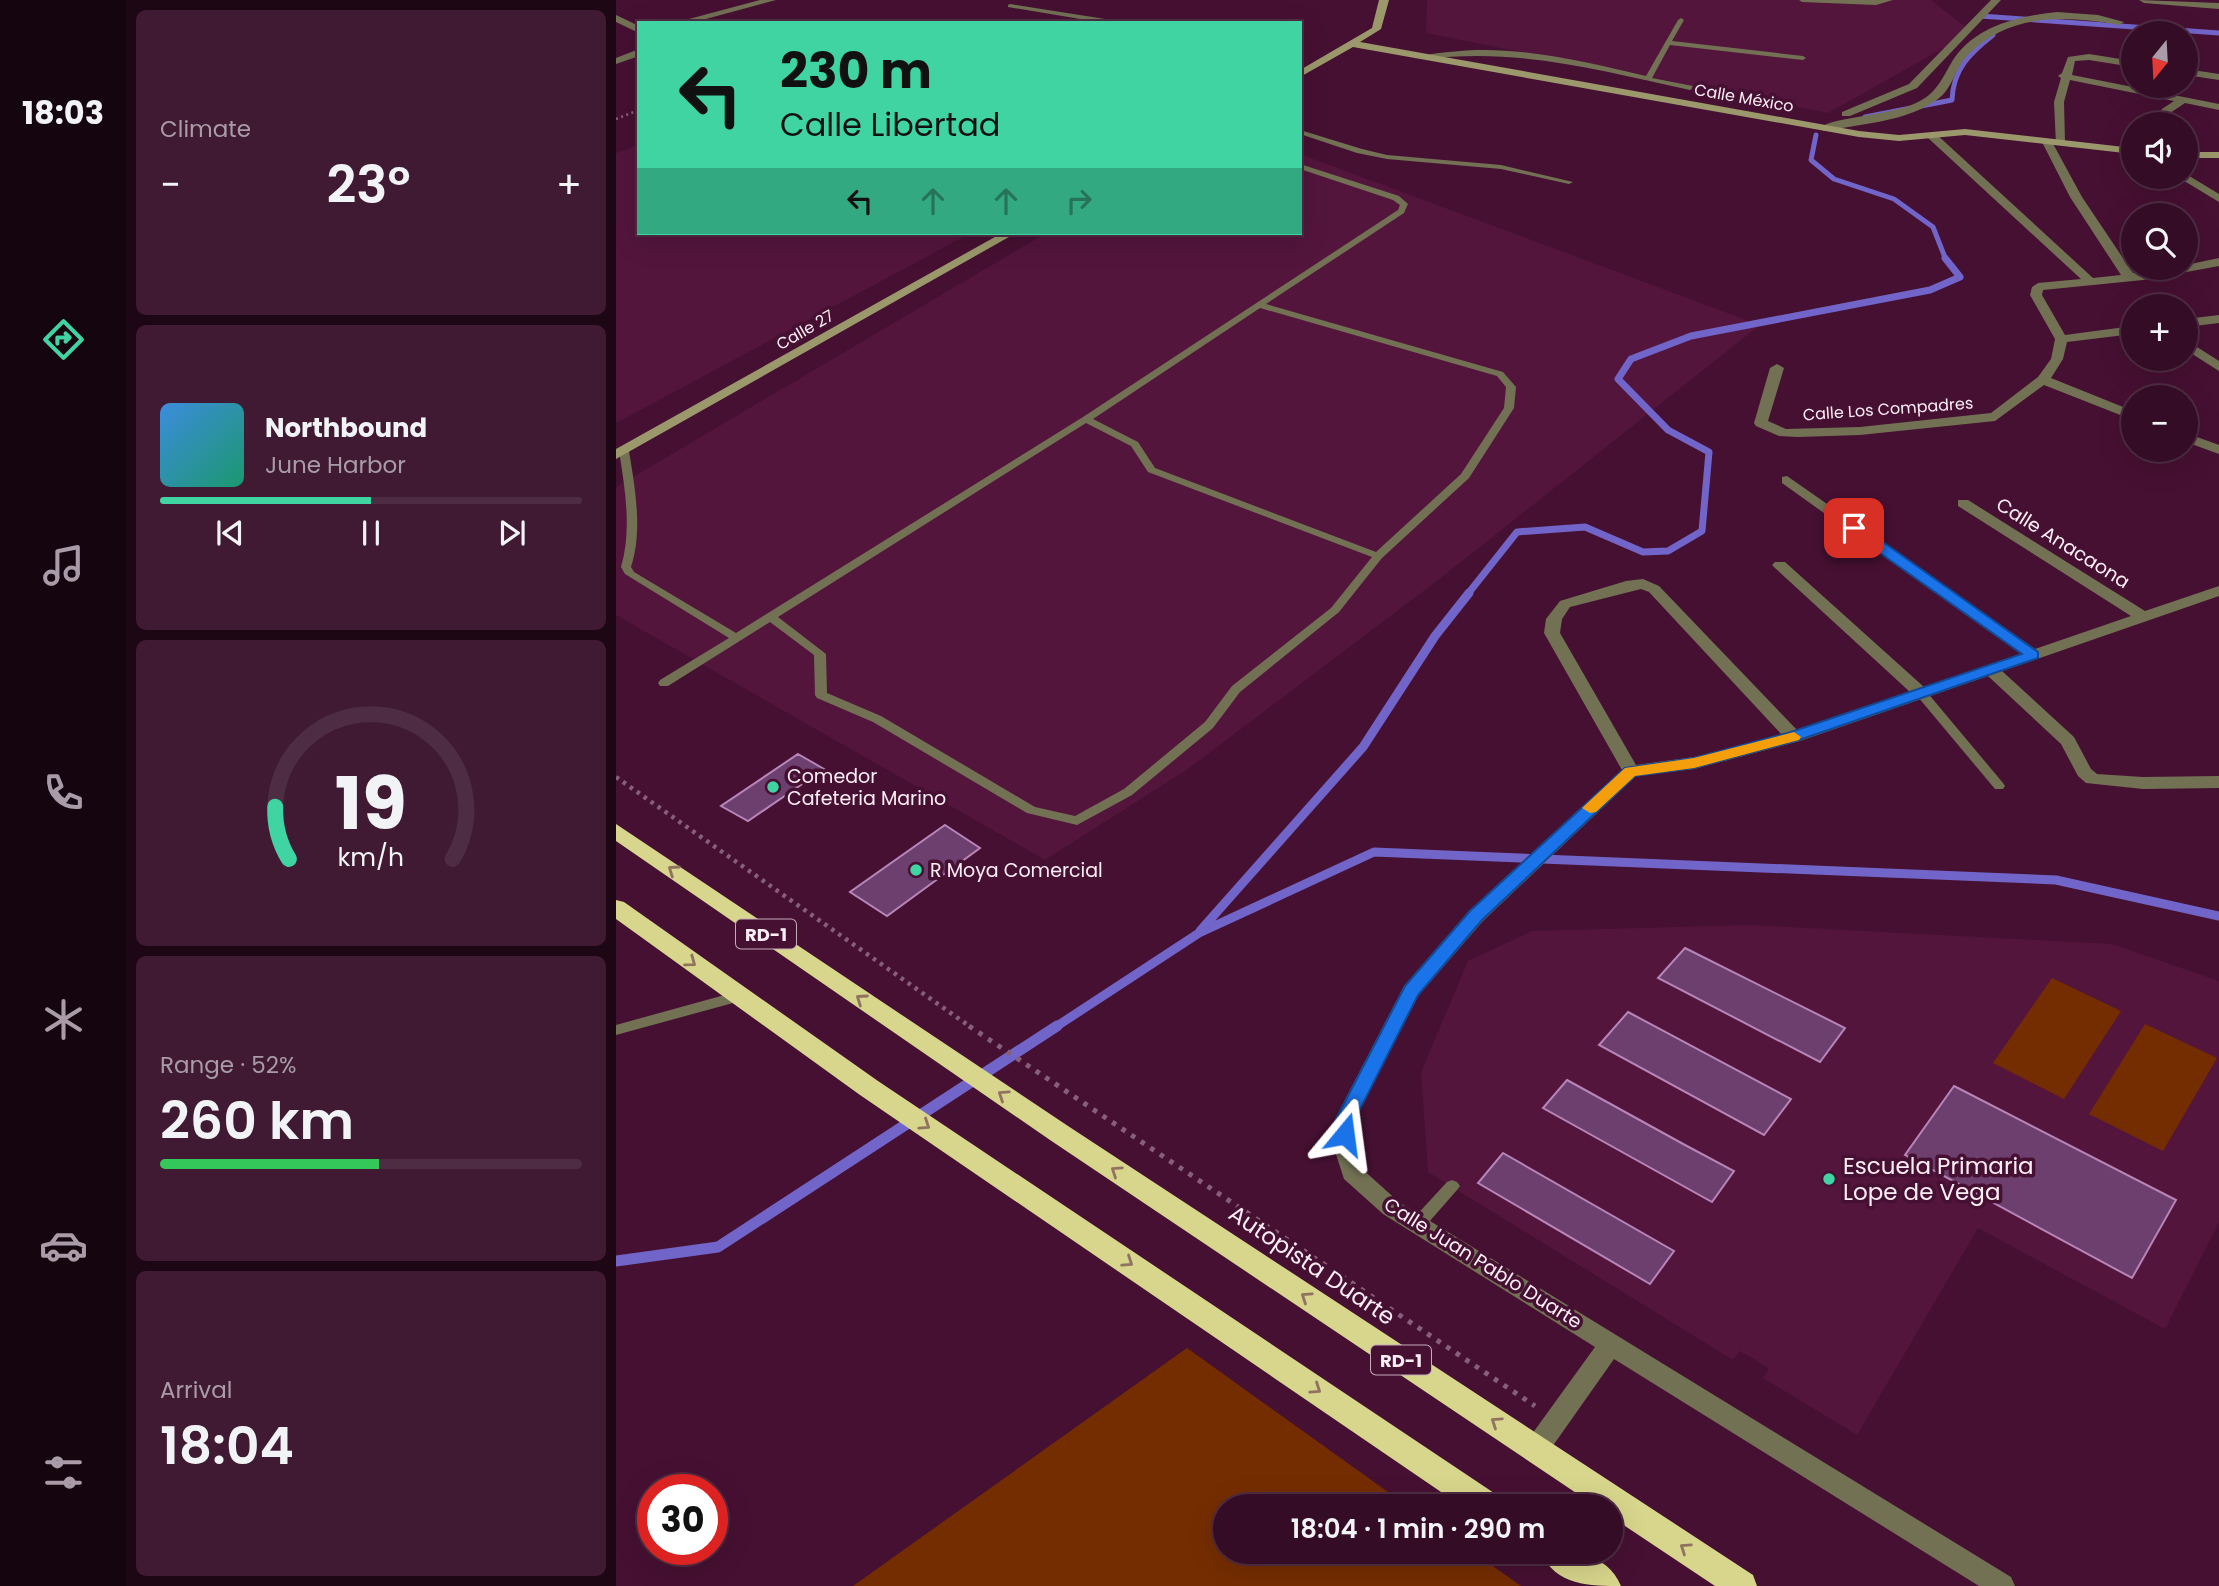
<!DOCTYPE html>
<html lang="en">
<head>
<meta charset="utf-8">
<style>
	body { margin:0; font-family:Poppins,sans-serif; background:#3f1a32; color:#f1f3f6; height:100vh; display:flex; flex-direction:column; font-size:26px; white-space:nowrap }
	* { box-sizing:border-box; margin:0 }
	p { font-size:23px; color:#a99ba7 }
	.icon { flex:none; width:38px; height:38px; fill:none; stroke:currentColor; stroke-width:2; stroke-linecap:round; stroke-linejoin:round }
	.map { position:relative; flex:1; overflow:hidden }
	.side { display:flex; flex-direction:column; gap:10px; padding:10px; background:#1d0715; width:490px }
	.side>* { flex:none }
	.banner { position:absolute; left:21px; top:21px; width:665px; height:214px; border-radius:0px; box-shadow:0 7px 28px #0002,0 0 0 2px #4e2c43; background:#3fd4a2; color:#111; overflow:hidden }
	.needle { width:46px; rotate:198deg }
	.fabs { position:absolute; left:1505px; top:21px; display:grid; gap:14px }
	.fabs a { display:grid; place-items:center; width:77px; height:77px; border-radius:50%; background:#340c26; box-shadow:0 7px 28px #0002,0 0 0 2px #4e2c43; font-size:35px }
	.speed { position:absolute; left:21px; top:1474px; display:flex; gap:14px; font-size:35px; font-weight:700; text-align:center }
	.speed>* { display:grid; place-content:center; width:91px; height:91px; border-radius:50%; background:#340c26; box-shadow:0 7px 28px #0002,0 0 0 2px #4e2c43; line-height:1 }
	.speed .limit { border:10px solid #d22; background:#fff; color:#111 }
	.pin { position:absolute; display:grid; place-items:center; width:60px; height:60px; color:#fff; margin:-30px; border-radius:14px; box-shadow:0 4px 10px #0006 }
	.me { position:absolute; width:77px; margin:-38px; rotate:16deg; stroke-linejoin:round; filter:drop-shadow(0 0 5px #0008) }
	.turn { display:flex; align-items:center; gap:24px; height:147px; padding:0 28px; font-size:32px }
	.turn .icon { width:91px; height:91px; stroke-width:2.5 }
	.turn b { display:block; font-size:49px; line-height:60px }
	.lanes { display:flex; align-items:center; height:66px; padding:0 28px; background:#0003; justify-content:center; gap:35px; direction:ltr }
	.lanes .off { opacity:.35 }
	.big { font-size:52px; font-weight:600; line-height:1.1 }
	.side .card { flex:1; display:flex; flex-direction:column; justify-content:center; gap:10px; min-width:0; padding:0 24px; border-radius:10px; background:#3f1a32 }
	.side .dial { align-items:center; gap:0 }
	.dial svg { height:182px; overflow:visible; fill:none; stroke:#4e2c43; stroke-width:7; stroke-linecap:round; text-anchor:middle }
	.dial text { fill:#f1f3f6; stroke:none }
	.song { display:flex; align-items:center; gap:21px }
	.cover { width:84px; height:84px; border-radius:10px; background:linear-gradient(135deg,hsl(210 70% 55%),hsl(160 70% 35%)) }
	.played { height:7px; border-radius:4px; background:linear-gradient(90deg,#3fd4a2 50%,#4e2c43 50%) }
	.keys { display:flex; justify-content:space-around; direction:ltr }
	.heat { display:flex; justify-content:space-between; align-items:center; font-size:38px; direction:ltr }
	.charge { height:10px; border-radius:5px; background:linear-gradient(90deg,#34c759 52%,#4e2c43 0) }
	.trip { position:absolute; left:597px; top:1494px; width:410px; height:70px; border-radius:35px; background:#340c26; box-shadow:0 7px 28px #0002,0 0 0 2px #4e2c43; font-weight:600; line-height:70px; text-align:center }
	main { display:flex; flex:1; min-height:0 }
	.tab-bar { display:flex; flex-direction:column; width:126px; justify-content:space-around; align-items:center; background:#15050f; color:#a99ba7 }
	.tab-bar .icon { width:49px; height:49px }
	.tab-bar .on { color:#3fd4a2 }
	.tab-bar b { font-size:32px; color:#f1f3f6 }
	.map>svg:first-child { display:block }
	.built { fill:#53153c }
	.green { fill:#742d00 }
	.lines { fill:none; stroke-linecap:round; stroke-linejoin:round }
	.stream-far3 { stroke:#7165c9; stroke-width:5 }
	.stream-far2 { stroke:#7165c9; stroke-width:7 }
	.stream-far1 { stroke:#7165c9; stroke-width:9 }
	.stream { stroke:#7165c9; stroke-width:11 }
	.building { fill:#6d3f6e; stroke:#b785b8; stroke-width:2 }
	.path-far2 { stroke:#875f78; stroke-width:2.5; stroke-dasharray:2 3.5; stroke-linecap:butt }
	.path-far1 { stroke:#875f78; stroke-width:4.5; stroke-dasharray:3.5 5; stroke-linecap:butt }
	.path { stroke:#875f78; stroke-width:5; stroke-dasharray:4.5 7; stroke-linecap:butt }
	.lane { fill:#727154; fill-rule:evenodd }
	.street { fill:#727154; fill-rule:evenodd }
	.secondary { fill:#9b996b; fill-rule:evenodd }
	.highway { fill:#d8d58c; fill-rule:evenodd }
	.oneway { stroke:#8f725f }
	.route { fill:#1a73e8; stroke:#114b97; stroke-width:2 }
	.slow { fill:#f59e0b }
	.poi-dot { fill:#3fd4a2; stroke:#461032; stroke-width:2.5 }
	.labels { text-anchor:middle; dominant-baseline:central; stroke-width:7; stroke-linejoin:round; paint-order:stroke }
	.far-street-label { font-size:16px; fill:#fdeef5; stroke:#461032 }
	.shield { fill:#461032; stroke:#c6abba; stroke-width:2 }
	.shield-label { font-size:18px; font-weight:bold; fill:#fdeef5 }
	.street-label { font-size:19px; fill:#fdeef5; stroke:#461032 }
	.poi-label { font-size:19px; fill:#fdeef5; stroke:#461032; text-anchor:start }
	.near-poi-label { font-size:23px; fill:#fdeef5; stroke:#461032; text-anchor:start }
	.near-street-label { font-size:23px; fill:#fdeef5; stroke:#461032 }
</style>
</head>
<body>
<main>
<nav class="tab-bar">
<b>18:03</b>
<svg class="icon on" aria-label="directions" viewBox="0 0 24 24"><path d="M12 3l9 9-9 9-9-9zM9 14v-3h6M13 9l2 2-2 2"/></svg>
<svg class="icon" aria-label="music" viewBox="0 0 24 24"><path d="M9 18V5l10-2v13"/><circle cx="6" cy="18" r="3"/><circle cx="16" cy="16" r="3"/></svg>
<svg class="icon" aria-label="phone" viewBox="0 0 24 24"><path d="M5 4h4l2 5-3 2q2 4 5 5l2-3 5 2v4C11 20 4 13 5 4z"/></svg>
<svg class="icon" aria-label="climate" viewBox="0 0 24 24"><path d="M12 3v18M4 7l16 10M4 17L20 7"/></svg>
<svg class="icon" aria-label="car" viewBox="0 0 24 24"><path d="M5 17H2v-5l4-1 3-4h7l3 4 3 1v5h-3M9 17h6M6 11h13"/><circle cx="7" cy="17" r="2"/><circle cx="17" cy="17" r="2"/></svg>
<svg class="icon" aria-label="filters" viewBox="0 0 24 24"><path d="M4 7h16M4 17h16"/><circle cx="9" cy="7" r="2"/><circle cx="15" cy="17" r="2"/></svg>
</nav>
<section class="side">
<div class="card"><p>Climate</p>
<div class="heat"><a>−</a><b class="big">23°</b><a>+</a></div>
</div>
<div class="card">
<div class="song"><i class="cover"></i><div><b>Northbound</b><p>June Harbor</p></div></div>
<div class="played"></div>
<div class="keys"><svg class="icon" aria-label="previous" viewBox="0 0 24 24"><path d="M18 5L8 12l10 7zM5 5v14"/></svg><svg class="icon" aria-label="pause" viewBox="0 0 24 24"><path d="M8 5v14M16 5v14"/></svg><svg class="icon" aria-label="next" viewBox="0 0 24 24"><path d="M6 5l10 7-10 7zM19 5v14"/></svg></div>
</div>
<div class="card dial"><svg viewBox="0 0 100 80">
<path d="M14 69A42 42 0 1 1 86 69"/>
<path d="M14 69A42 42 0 0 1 8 46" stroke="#3fd4a2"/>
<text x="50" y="56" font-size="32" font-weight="700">19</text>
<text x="50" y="72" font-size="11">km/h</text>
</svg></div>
<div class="card"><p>Range · 52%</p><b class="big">260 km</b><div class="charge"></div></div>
<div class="card"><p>Arrival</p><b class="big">18:04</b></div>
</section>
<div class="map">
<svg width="1603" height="1586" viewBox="0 0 1603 1586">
	<rect width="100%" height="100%" fill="#461032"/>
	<!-- built -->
	<path class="built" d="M811,0H1315L1356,32L1212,113L810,33Z
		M23,145V233H355L0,423V153Z
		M684,154L1144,325L826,577L572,769L429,860L0,615V487L430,233H684Z
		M1133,925L1496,944L1603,981V1222L1549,1329L1362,1228L1241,1435L1147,1378L1153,1369L1138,1359L1124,1351L1117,1360L812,1172L805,1072L852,961L916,931Z"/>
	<!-- green -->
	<path class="green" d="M1436,978L1505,1011L1448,1099L1377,1063Z
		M1529,1024L1601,1058L1547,1151L1473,1114Z
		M571,1348L793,1507H609V1552H857L905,1586H237Z"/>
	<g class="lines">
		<!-- stream-far3 -->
		<path class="stream-far3" d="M1364,16L1603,33
			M1249,117L1336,100C1337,69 1354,53 1377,35
			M1200,135L1195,160L1218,179L1278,199L1317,227L1330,260"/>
		<!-- stream-far2 -->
		<path class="stream-far2" d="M851,595L901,532L969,527L1027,552L1052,551L1086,531L1093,452L1052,430L1002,379L1015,359L1075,336L1314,290L1344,277L1329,258"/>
		<!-- stream-far1 -->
		<path class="stream-far1" d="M584,931L747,747L819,636L853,593
			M438,1028L583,933L758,852L1440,880L1603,916"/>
		<!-- stream -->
		<path class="stream" d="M0,1261L102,1247L441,1026"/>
	</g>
	<!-- building -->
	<path class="building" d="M182,754L208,769L132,821L105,806Z
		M329,825L364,848L271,916L234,892Z
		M1069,948L1229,1028L1204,1062L1042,978Z
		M1012,1012L1175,1099L1148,1135L983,1045Z
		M951,1080L1069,1145L1118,1171L1096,1202L927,1108Z
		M1338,1086L1560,1200L1516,1278L1289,1155Z
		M887,1153L1058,1251L1034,1284L862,1183Z"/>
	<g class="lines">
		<!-- path-far2 -->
		<path class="path-far2" d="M0,119L23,110"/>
		<!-- path-far1 -->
		<path class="path-far1" d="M0,777L356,1028"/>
		<!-- path -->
		<path class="path" d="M353,1026L919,1406"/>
		<!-- lane -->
		<path class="lane" d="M1183,0H1277L1260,5L1186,2Z
			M394,4L502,21L505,23H488L392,7V5Z
			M1065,18L1068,20L1056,41L1187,56L1190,58L1187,60L1054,45L1036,78L1077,86L1078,88L1074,90C983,70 905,48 810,59L807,57C814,53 824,53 833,52C899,44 966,61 1030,76L1062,20Z
			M684,130L746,149L771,155L885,165L957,182L953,184L885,169L771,159L741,153L684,134Z
			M684,164L783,196L792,204L788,213L650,304L887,372L900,387L898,408L853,478L766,558L723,612L624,692L597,728L516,795L461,825L411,813L257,722L201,698L199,695L198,655L154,622L52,686H44L42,683L44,680L113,638L9,574L5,567C16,530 9,489 3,451L5,449L8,448L13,451C19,488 27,530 15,567L18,572L120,633L467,417L782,210L784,205L777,200L684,169ZM644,308L881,376L890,387L888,408L845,474L760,552L539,468L522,442L477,419ZM470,423L515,446L532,472L756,557L715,608L616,686L589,722L508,789L459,816L419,807L265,716L211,693L210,654L162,617Z
			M1306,690L1310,691L1387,783L1389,786L1387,789H1379L1302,697L1300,694L1302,691Z
			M123,991L128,992L130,996L128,1000L0,1035V1025Z
			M836,1180L841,1182L844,1186L841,1190L806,1230L801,1231L796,1230L793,1225L796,1220L831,1182Z"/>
		<!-- street -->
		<path class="street" d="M144,0H160L75,23H58Z
			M1375,0H1385L1301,88L1234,116H1226V112L1293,84Z
			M1523,0L1603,3V9L1528,3Z
			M1441,12L1482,15L1508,22L1503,25C1449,15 1393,13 1352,55C1339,68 1337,88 1322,99C1290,122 1245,124 1208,131L1203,128C1220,116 1275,116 1302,102C1323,92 1327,75 1339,57C1362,25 1404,16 1441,12Z
			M0,15L23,26V33L0,22Z
			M23,49V56L0,64V58Z
			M1473,54L1517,61V67L1473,60L1459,61L1456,75L1603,104V110L1569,103L1554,113L1549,124H1539L1546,109L1558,101L1454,80L1448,102L1449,142L1440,144L1438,102L1445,78L1442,76L1446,73L1452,57Z
			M1570,69L1603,74V80L1570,75Z
			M1311,133H1319L1477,278L1505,275L1454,197L1425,140L1426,138L1435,140L1466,197L1517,273L1570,268V265L1603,258V266L1527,280L1427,290L1426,295L1449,335L1517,326V334L1451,342L1447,359L1435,378L1517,411V420L1428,385L1379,421L1244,435L1182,437L1163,436L1140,426L1138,423L1154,368L1161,364L1168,368L1152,421L1170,429L1244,427L1375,413L1422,377L1435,359L1439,339L1414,295L1416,287L1422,283L1465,279L1311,137Z
			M1570,174L1603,194V202L1565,179L1564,177H1570Z
			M1603,315V323L1570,327V319Z
			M1570,340L1603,361V371L1570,350Z
			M1570,433L1603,445V454L1570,442Z
			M1171,476L1419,649L1515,616L1342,506V500H1352L1529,611L1603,586V596L1386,671L1458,737L1475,769L1481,774L1527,777L1603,776V788L1527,789L1470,783L1462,776L1445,744L1372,676L1184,741L1078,769L1020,776L867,921L802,996L739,1119L740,1148L745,1168L783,1202L1395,1577L1399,1586H1363L998,1359L929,1457L920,1460L911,1457L908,1449L911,1441L979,1347L767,1214L728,1179L718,1148L719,1119L788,986L853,911L1006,770L928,633L930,619L944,601L1010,581L1027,579L1043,586L1181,730L1294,692L1159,568L1156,565L1159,562H1169L1308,687L1405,654L1166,483V477ZM1025,589L1033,592L1166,735L1078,757L1020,765L944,633L946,619L954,607Z"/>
		<!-- secondary -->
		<path class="secondary" d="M763,0H773L765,29L744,42L1243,131L1283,135L1349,129L1517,148V154L1349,135L1283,141L1243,137L737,47L684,77V70L756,28Z
			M1570,152H1603V158H1570Z
			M386,233H400L0,459V449Z"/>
		<!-- highway -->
		<path class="highway" d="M0,824L452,1126L1137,1575L1141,1586H1099L994,1516V1507H981L434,1140L0,841Z
			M0,900L8,902L262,1081L884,1497L888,1507H847L244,1095L0,919Z
			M925,1552C956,1552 991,1552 1005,1586C975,1586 939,1586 925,1552Z"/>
	</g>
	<!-- one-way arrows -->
	<defs><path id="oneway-chevron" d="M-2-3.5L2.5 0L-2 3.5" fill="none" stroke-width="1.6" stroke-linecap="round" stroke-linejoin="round" transform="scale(1.75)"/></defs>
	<g class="oneway">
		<use href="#oneway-chevron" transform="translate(57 870) rotate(-145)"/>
		<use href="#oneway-chevron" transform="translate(75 962) rotate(36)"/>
		<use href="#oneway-chevron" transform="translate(245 999) rotate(-145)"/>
		<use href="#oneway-chevron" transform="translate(387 1095) rotate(-146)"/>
		<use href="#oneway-chevron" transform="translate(309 1125) rotate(34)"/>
		<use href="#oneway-chevron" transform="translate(500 1171) rotate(-146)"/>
		<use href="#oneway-chevron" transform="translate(512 1262) rotate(34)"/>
		<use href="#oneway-chevron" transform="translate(690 1297) rotate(-146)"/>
		<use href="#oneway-chevron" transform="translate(700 1389) rotate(34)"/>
		<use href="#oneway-chevron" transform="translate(880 1422) rotate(-146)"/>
		<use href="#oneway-chevron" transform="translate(1069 1548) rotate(-146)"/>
	</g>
	<!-- route -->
	<path class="route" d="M1233,525H1243L1422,652V658L1183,740L1078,768L1019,776L866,920L802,995L739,1119L736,1139H722L720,1119L789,986L854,911L1009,768L1078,758L1172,733L1406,654L1233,531Z"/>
	<!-- slow -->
	<path class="slow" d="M1178,732L1185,737L1183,740L1078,768L1019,776L980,812L974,813L966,808L1009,768L1078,758Z"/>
	<!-- markers -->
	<g class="poi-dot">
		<circle cx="157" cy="787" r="7"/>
		<circle cx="300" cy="870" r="7"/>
		<circle cx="1213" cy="1179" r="7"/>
	</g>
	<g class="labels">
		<!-- far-street labels -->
		<g class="far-street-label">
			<text transform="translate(1128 98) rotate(10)">Calle México</text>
			<text transform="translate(189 330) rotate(-30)">Calle 27</text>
			<text transform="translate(1272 409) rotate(-4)">Calle Los Compadres</text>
		</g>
		<!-- shield labels -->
		<g class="shield">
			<rect x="120" y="919.5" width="60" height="29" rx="5"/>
			<rect x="755" y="1345.5" width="60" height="29" rx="5"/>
		</g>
		<g class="shield-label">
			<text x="150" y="934">RD-1</text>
			<text x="785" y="1360">RD-1</text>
		</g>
		<!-- street labels -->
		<g class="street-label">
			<text transform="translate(1447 543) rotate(32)">Calle Anacaona</text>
			<text transform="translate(867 1263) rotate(32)">Calle Juan Pablo Duarte</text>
		</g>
		<!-- poi labels -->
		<g class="poi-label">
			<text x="171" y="776">Comedor<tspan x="171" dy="22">Cafeteria Marino</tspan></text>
			<text x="314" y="870">R Moya Comercial</text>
		</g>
		<!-- near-poi labels -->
		<g class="near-poi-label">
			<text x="1227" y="1166">Escuela Primaria<tspan x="1227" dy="26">Lope de Vega</tspan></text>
		</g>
		<!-- near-street labels -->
		<g class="near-street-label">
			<text transform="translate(696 1265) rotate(34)">Autopista Duarte</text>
		</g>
	</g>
</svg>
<div class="fabs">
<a><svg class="needle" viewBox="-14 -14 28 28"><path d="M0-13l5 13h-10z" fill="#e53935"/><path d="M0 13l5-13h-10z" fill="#a99ba7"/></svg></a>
<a><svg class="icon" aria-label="sound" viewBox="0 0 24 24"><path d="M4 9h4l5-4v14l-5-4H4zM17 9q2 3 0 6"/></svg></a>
<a><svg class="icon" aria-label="search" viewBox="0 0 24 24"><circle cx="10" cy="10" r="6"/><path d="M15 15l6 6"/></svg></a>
<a>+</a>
<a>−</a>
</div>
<div class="speed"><div class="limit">30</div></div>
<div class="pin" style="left:1238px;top:528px;background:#d93025"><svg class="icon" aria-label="arrive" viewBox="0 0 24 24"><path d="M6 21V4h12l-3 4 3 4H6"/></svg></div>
<svg class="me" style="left:729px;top:1134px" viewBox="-20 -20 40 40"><path d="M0-17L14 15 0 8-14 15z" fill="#1a73e8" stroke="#fff" stroke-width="4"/></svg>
<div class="trip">18:04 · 1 min · 290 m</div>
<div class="banner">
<div class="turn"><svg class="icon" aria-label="left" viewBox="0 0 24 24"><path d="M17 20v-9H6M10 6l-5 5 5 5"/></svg><div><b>230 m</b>Calle Libertad</div></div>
<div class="lanes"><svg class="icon" aria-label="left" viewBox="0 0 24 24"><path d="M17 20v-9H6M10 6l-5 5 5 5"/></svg><svg class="icon off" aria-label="ahead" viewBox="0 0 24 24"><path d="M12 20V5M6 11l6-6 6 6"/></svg><svg class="icon off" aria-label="ahead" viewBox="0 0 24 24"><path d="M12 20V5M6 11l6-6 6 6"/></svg><svg class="icon off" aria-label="right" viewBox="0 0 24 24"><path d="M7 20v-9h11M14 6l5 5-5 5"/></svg></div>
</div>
</div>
</main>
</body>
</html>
